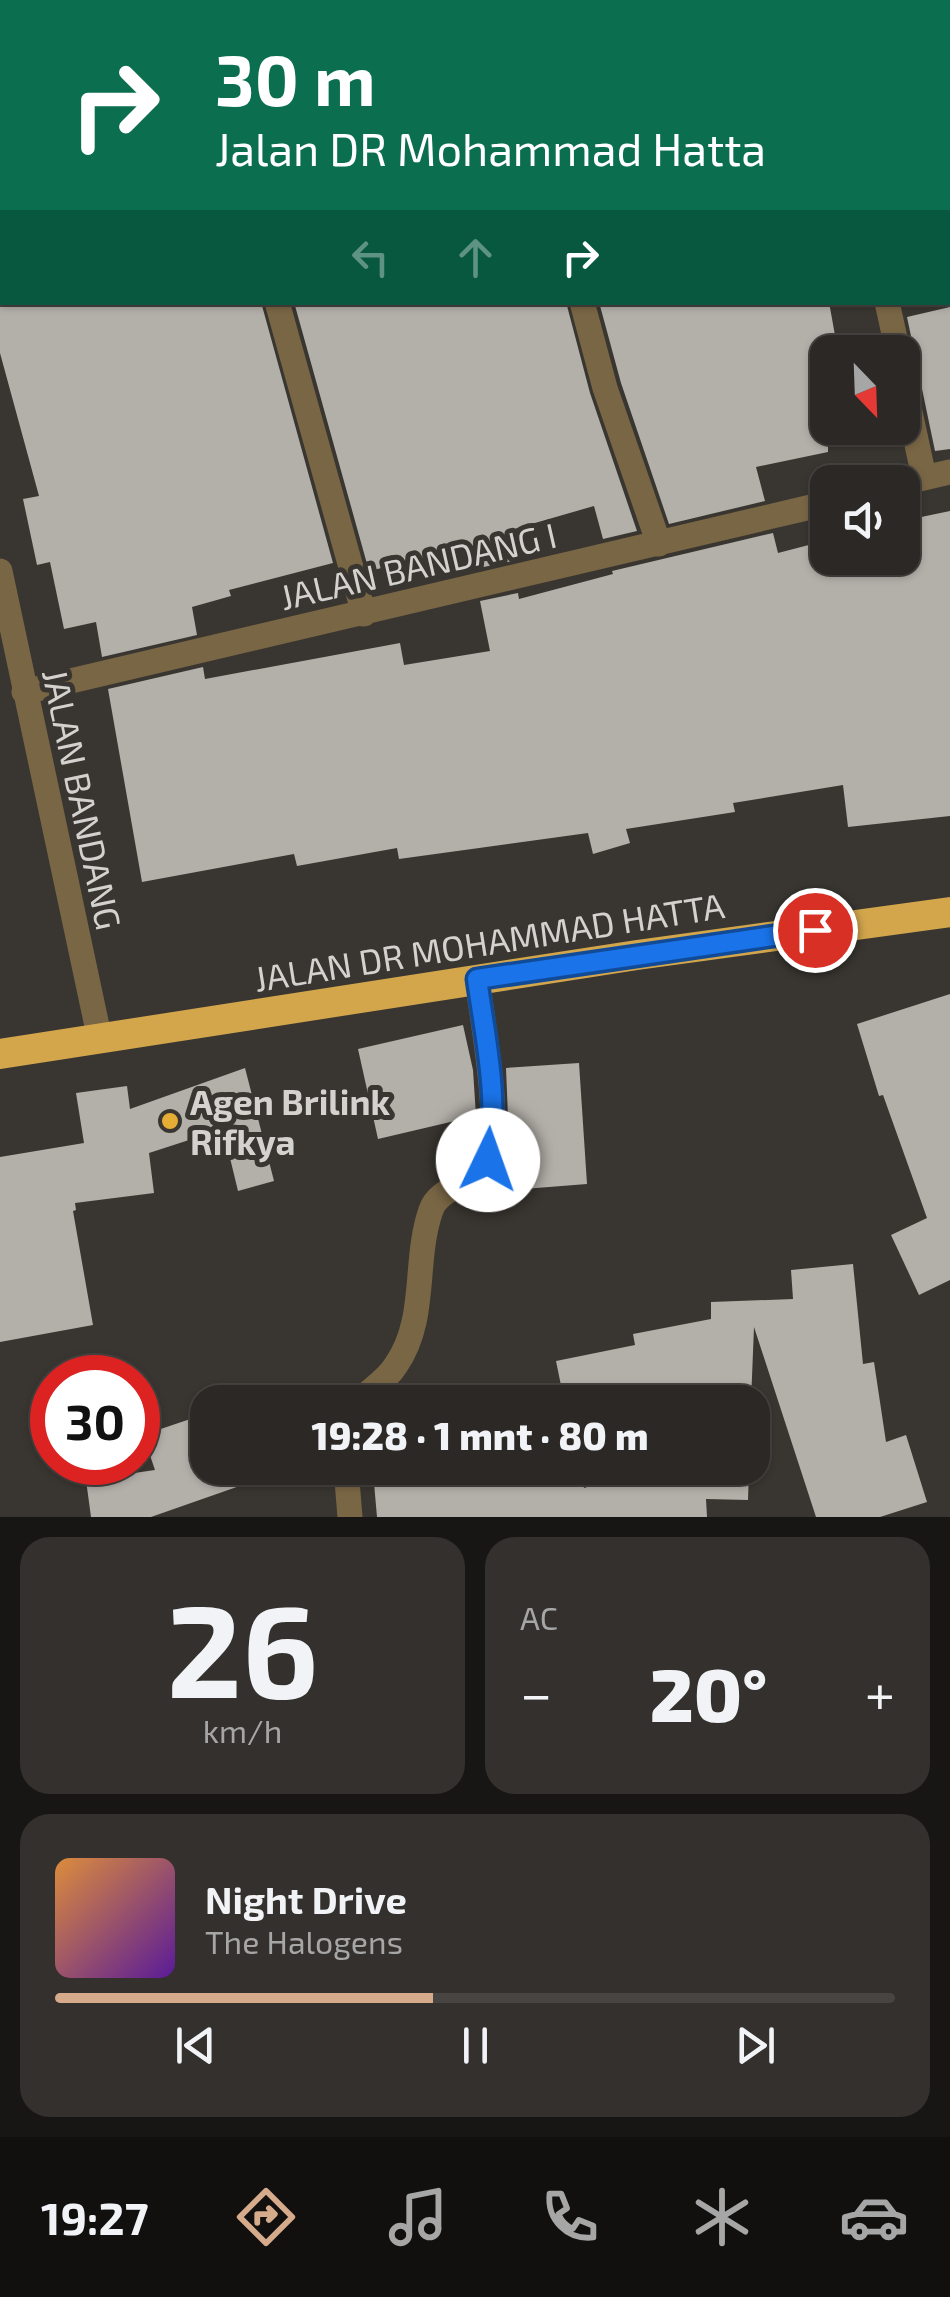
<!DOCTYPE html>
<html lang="id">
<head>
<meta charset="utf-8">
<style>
	body { margin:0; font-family:"Exo 2",sans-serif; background:#33302d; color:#f1f3f6; height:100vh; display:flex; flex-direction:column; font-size:38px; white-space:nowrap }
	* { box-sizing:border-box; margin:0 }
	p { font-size:32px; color:#a6a6a7 }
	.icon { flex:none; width:55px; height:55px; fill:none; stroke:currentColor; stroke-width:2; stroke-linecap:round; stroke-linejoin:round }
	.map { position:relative; height:1517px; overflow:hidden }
	.drawer { display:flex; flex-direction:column; gap:20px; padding:20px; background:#181614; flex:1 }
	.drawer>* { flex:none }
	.hud { position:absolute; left:0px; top:0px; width:950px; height:305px; box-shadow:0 2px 8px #0004,0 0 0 2px #474442; background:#0b6e4f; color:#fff; overflow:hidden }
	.needle { width:65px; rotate:157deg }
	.fabs { position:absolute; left:810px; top:335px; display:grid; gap:20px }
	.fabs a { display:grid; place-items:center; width:110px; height:110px; border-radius:20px; background:#2b2825; box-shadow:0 2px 8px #0004,0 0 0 2px #474442; font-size:50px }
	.speed { position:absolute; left:30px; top:1355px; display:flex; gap:20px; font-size:50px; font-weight:700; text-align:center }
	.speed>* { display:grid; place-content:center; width:130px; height:130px; border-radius:50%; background:#2b2825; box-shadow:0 2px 8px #0004,0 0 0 2px #474442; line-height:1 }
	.speed .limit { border:15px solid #d22; background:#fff; color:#111 }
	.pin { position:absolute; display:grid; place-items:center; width:85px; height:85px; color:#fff; margin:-42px; border:5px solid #fff; border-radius:50%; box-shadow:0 2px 10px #0007 }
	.me { position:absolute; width:110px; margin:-55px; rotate:3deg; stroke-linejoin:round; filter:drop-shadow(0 0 8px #0008) }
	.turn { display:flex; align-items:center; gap:35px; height:210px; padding:0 50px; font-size:45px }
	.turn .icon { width:130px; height:130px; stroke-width:2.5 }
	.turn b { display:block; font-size:70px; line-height:85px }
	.lanes { display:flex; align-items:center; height:95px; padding:0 50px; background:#0003; justify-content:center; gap:50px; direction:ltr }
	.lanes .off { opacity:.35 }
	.big { font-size:75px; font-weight:800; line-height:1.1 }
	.drawer .tile { flex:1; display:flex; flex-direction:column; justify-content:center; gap:15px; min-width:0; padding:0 35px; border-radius:30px; background:#33302d }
	.drawer .dial { align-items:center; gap:0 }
	.dial b { font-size:130px; line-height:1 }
	.song { display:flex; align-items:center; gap:30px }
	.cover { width:120px; height:120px; border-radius:15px; background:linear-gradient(135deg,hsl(30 70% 55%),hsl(270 70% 35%)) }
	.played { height:10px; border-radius:5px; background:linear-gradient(90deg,#d6ab8b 45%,#474442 45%) }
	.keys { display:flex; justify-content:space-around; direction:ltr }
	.heat { display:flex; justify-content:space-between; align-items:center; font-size:55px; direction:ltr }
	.drawer .tiles { flex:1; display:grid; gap:20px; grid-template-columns:1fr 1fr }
	.tile:last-child { grid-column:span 2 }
	.trip { position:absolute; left:190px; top:1385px; width:580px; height:100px; border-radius:30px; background:#2b2825; box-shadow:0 2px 8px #0004,0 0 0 2px #474442; font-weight:800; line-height:100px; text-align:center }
	.tab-bar { display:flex; height:160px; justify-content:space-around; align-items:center; background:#11100f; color:#a6a6a7 }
	.tab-bar .icon { width:70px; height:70px }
	.tab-bar .active { color:#d6ab8b }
	.tab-bar b { font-size:45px; color:#f1f3f6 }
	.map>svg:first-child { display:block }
	.building { fill:#b3afa9 }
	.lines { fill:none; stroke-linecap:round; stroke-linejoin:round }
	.minor { stroke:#796645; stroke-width:25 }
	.highway { stroke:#d3a64c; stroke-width:30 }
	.route-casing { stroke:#114b97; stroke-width:25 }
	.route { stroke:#1a73e8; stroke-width:18 }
	.poi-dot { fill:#e5ad35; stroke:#393631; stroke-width:4 }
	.labels { text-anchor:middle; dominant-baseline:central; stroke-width:10; stroke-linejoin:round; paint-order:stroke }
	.street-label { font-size:35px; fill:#d4d2cf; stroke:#393631 }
	.poi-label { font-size:35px; font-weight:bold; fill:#d4d2cf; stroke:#393631; text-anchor:start }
</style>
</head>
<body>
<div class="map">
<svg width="950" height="1517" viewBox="0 0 950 1517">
	<rect width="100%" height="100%" fill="#393631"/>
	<!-- building -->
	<path class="building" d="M0,302H261L333,563L229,590L231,596L192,607L197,635L102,657L96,622L64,629L50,562L37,565L23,499L39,496L0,353Z
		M294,302H566L590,393L637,531L603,539L594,506L507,531L512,561L474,569L470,547L369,571Z
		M599,302H829L838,352H828V452L756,467L765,501L669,524L621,383Z
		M950,307V449L935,451L907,317Z
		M950,511V816L848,827L843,785L733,803L735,812L626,829L630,843L593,854L588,833L399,859L397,848L297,866L294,854L142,882L108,689L203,667L205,679L400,643L404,665L490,651L480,601L518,593L519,599L613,574L612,571L773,533L778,553L828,540V558H902V521Z
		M950,994V1280L919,1295L891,1235L927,1218L883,1095L879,1096L857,1024Z
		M463,1025L473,1070L476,1116L378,1139L358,1049Z
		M579,1063L587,1184L511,1190L506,1068Z
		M245,1068L274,1181L238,1191L223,1129L149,1153L154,1193L75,1203L76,1210L73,1211L93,1325L0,1342V1157L84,1143L76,1093L127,1086L130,1109Z
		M853,1264L863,1364L874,1362L886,1442L906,1435L927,1502L880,1517H816L754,1327L751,1402H640L637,1386L564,1400L556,1361L635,1345L633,1334L711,1319V1302L793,1299L791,1270Z
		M208,1413V1468H276L277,1473L151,1517H91L86,1480L155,1470L143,1435Z
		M378,1468H579L584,1488L650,1468H749L748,1500L706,1499L707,1517H377L374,1483L379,1482Z"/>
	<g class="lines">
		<!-- minor -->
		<path class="minor" d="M204,0V2
			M505,0L506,2
			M782,2L792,0
			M0,213L2,212
			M277,302L364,614
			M582,302L605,388L659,544
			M887,302L898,352
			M902,375L924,477
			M902,483L950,472
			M0,571L100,1040
			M24,692L828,503
			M358,1402C370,1390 387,1380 396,1365C428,1319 413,1261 431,1210C439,1186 476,1185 487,1161C503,1129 482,1018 477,979
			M346,1468L350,1517"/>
		<!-- highway -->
		<path class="highway" d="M0,1054L637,955L950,912"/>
	</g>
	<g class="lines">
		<!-- route casing -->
		<g class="route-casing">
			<path id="route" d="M488,1160C500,1103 485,1036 477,979L815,930"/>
		</g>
		<!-- route -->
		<use href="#route" class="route"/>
	</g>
	<!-- markers -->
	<circle class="poi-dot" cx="170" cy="1121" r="10"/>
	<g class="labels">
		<!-- street labels -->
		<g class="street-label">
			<text transform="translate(418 565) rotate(-13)">JALAN BANDANG I</text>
			<text transform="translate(83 799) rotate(78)">JALAN BANDANG</text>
			<text transform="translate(489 941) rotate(-9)">JALAN DR MOHAMMAD HATTA</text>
		</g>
		<!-- poi labels -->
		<g class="poi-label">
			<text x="190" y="1101">Agen Brilink<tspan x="190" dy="40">Rifkya</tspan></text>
		</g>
	</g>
</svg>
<div class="fabs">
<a><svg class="needle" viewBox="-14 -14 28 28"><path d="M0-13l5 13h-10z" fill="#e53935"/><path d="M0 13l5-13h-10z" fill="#a6a6a7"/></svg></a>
<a><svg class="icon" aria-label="sound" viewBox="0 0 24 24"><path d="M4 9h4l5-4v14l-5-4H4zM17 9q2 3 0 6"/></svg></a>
</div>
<div class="speed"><div class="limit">30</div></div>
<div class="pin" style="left:815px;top:930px;background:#d93025"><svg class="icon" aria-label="arrive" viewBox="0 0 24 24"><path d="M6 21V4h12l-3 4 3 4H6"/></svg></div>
<svg class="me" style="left:488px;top:1160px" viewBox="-20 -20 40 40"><circle r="19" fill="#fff"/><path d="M0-13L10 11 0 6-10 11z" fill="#1a73e8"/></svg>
<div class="trip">19:28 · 1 mnt · 80 m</div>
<div class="hud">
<div class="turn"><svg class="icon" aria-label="right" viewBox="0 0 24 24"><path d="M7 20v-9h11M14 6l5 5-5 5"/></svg><div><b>30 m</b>Jalan DR Mohammad Hatta</div></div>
<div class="lanes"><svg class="icon off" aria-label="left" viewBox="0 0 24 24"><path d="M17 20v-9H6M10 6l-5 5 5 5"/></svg><svg class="icon off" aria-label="ahead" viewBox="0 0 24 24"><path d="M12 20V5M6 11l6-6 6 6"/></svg><svg class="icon" aria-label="right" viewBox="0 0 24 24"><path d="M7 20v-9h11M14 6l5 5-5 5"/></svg></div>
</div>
</div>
<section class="drawer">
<div class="tiles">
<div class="tile dial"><b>26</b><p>km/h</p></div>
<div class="tile"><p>AC</p>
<div class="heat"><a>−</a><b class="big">20°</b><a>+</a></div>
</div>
<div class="tile">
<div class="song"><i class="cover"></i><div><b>Night Drive</b><p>The Halogens</p></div></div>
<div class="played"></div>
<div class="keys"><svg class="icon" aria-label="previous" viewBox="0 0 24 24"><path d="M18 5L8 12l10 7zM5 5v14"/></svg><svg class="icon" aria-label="pause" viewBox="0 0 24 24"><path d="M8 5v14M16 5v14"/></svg><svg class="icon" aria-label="next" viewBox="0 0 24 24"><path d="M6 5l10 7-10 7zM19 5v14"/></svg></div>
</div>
</div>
</section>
<nav class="tab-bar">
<b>19:27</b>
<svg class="icon active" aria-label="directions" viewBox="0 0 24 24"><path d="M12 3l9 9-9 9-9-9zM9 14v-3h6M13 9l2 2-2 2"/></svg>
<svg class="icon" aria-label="music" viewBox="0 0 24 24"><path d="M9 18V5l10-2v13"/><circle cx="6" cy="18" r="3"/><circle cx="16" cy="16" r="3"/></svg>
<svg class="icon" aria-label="phone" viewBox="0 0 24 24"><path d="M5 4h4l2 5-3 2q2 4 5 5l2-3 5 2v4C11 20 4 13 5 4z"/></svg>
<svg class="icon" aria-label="climate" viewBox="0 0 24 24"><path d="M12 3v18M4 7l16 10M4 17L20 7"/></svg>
<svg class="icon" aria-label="car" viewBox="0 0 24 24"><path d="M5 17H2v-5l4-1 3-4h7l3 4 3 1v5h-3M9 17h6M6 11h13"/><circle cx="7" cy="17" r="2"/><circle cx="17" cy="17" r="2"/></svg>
</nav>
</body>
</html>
